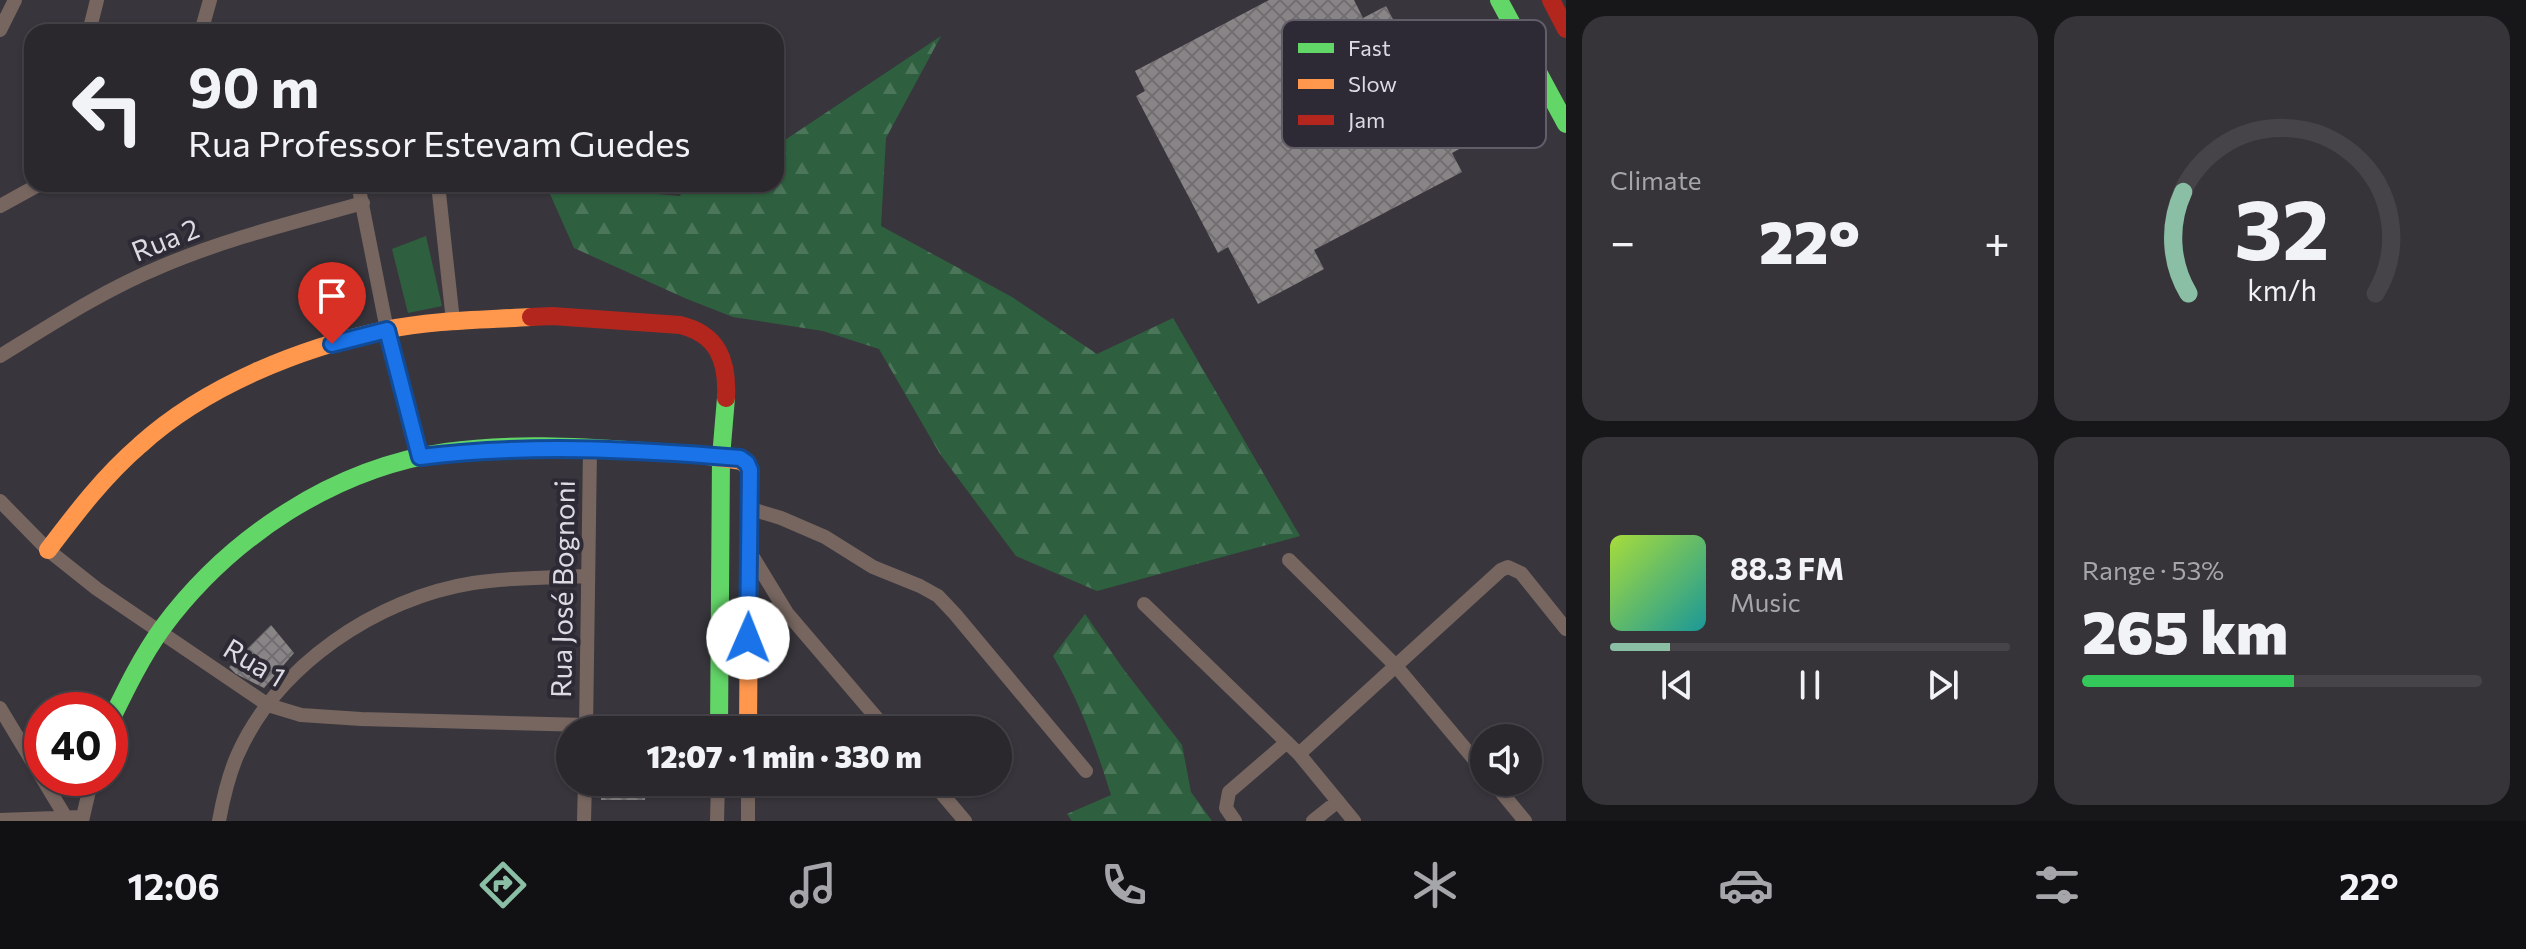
<!DOCTYPE html>
<html lang="en">
<head>
<meta charset="utf-8">
<style>
	body { margin:0; font-family:Commissioner,sans-serif; background:#363439; color:#f1f3f6; height:100vh; display:flex; flex-direction:column; font-size:30px; white-space:nowrap }
	* { box-sizing:border-box; margin:0 }
	p { font-size:26px; color:#a5a6aa }
	.icon { flex:none; width:44px; height:44px; fill:none; stroke:currentColor; stroke-width:2; stroke-linecap:round; stroke-linejoin:round }
	.map { position:relative; flex:1; overflow:hidden }
	.panel { display:flex; flex-direction:column; gap:16px; padding:16px; background:#171619; width:960px }
	.panel>* { flex:none }
	.banner { position:absolute; left:24px; top:24px; width:760px; height:168px; border-radius:24px; box-shadow:0 2px 6px #0004,0 0 0 2px #464449; background:#2a282d; color:#f1f3f6; overflow:hidden }
	.controls { position:absolute; left:1470px; top:724px; display:grid; gap:16px }
	.controls a { display:grid; place-items:center; width:72px; height:72px; border-radius:50%; background:#2a282d; box-shadow:0 2px 6px #0004,0 0 0 2px #464449; font-size:40px }
	.speed { position:absolute; left:24px; top:692px; display:flex; gap:16px; font-size:40px; font-weight:700; text-align:center }
	.speed>* { display:grid; place-content:center; width:104px; height:104px; border-radius:50%; background:#2a282d; box-shadow:0 2px 6px #0004,0 0 0 2px #464449; line-height:1 }
	.speed .limit { border:12px solid #d22; background:#fff; color:#111 }
	.pin { position:absolute; display:grid; place-items:center; width:68px; height:68px; color:#fff; margin:-82px -34px; border-radius:50% 50% 50% 0; rotate:-45deg; box-shadow:0 0 8px #0007 }
	.pin .icon { rotate:45deg }
	.me { position:absolute; width:88px; margin:-44px; rotate:1deg; stroke-linejoin:round; filter:drop-shadow(0 0 6px #0008) }
	.turn { display:flex; align-items:center; gap:28px; height:168px; padding:0 32px; font-size:36px }
	.turn .icon { width:104px; height:104px; stroke-width:2.5 }
	.turn b { display:block; font-size:56px; line-height:68px }
	.big { font-size:60px; font-weight:800; line-height:1.1 }
	.panel .widget { flex:1; display:flex; flex-direction:column; justify-content:center; gap:12px; min-width:0; padding:0 28px; border-radius:24px; background:#363439 }
	.panel .dial { align-items:center; gap:0 }
	.dial svg { height:208px; overflow:visible; fill:none; stroke:#464449; stroke-width:7; stroke-linecap:round; text-anchor:middle }
	.dial text { fill:#f1f3f6; stroke:none }
	.song { display:flex; align-items:center; gap:24px }
	.cover { width:96px; height:96px; border-radius:12px; background:linear-gradient(135deg,hsl(80 70% 55%),hsl(180 70% 35%)) }
	.played { height:8px; border-radius:4px; background:linear-gradient(90deg,#8abfa5 15%,#464449 15%) }
	.keys { display:flex; justify-content:space-around; direction:ltr }
	.heat { display:flex; justify-content:space-between; align-items:center; font-size:44px; direction:ltr }
	.charge { height:12px; border-radius:6px; background:linear-gradient(90deg,#34c759 53%,#464449 0) }
	.panel .tiles { flex:1; display:grid; gap:16px; grid-template-columns:repeat(2,1fr) }
	.trip { position:absolute; left:556px; top:716px; width:456px; height:80px; border-radius:40px; background:#2a282d; box-shadow:0 2px 6px #0004,0 0 0 2px #464449; font-weight:800; line-height:80px; text-align:center }
	.menu { display:flex; height:128px; justify-content:space-around; align-items:center; background:#111012; color:#a5a6aa }
	.menu .icon { width:56px; height:56px }
	.menu .selected { color:#8abfa5 }
	.menu b { font-size:36px; color:#f1f3f6 }
	main { display:flex; flex:1; min-height:0 }
	.map>svg:first-child { display:block }
	.forest { fill:url(#forest-firs) }
	.green { fill:#2e603f }
	.building { fill:url(#building-cross-hatch) }
	.lines { fill:none; stroke-linecap:round; stroke-linejoin:round }
	.street { stroke:#776660; stroke-width:14 }
	.fast { stroke:#63d668; stroke-width:18 }
	.slow { stroke:#ff974d; stroke-width:18 }
	.jam { stroke:#b3261e; stroke-width:18 }
	.route-casing { stroke:#114b97; stroke-width:20 }
	.route { stroke:#1a73e8; stroke-width:14 }
	.labels { text-anchor:middle; dominant-baseline:central; stroke-width:8; stroke-linejoin:round; paint-order:stroke }
	.street-label { font-size:28px; fill:#dddbe2; stroke:#2d2935 }
	.key { fill:#2d2935; stroke:#625e69; stroke-width:2 }
	.key-label { font-size:22px; fill:#dddbe2 }
</style>
</head>
<body>
<main>
<div class="map">
<svg width="1566" height="821" viewBox="0 0 1566 821">
	<defs>
		<pattern id="forest-firs" width="22" height="20" patternUnits="userSpaceOnUse" patternTransform="scale(2)"><rect width="22" height="20" fill="#2e603f"/><path d="M5 1l3.5 6h-7zM16 11l3.5 6h-7z" fill="#4c765a"/></pattern>
		<pattern id="building-cross-hatch" width="8" height="8" patternUnits="userSpaceOnUse" patternTransform="scale(2)"><rect width="8" height="8" fill="#898587"/><path d="M0 0l8 8M0 8l8-8" fill="none" stroke="#706e70"/></pattern>
	</defs>
	<rect width="100%" height="100%" fill="#38363c"/>
	<!-- forest -->
	<path class="forest" d="M941,36L886,138L881,226L1012,297L1097,354L1173,318L1300,536L1097,591L1016,556L940,454L879,349L823,331L733,317L687,299L574,248L546,185L680,196L685,184H776V146Z
		M1085,614L1124,670L1182,745L1191,792L1212,821H1072L1067,814L1111,795C1096,746 1079,700 1053,656Z"/>
	<!-- green -->
	<path class="green" d="M426,236L442,306L408,313L392,249Z"/>
	<!-- building -->
	<path class="building" d="M1269,0H1354L1363,18L1386,6L1461,148L1452,153L1462,172L1314,250L1324,269L1258,304L1228,247L1218,253L1136,96L1145,91L1135,71Z
		M271,625L294,653L264,688L236,674L229,667Z
		M601,782H647L645,800H601Z"/>
	<g class="lines">
		<!-- street -->
		<path class="street" d="M0,30L15,0
			M89,32L97,0
			M201,32L210,0
			M358,184L387,330L420,457
			M438,184L453,321
			M0,206L40,184
			M0,356C52,324 104,290 160,267C225,239 295,222 363,203
			M0,501L48,550L97,589L268,705L301,715L361,719L586,725
			M748,508L781,518L825,537L873,567L920,586L938,596L955,614L1086,771
			M751,554L787,613L887,730
			M1289,560L1395,665L1484,771
			M1144,604L1299,754L1354,821
			M751,631C755,618 762,615 774,609L787,613
			M0,708L65,816
			M586,730L590,450
			M1299,754L1501,570L1508,567L1521,573L1566,629
			M932,782L965,821
			M1493,782L1525,821
			M0,820L82,817
			M82,821L92,778
			M219,821C223,799 228,777 237,756C276,666 377,598 473,583C510,577 550,578 588,576
			M584,821L585,782
			M717,821L718,782
			M748,821V782
			M1235,821L1226,808L1229,792L1287,742
			M1313,821L1338,801"/>
		<!-- fast -->
		<path class="fast" d="M1499,0L1566,124
			M110,722C126,689 142,656 163,627C230,537 334,468 446,452C527,440 613,450 694,454
			M719,730L721,457L726,398"/>
		<!-- slow -->
		<path class="slow" d="M694,454L742,461L750,469L748,730
			M48,550C76,513 104,476 140,445C205,386 300,348 385,330C433,320 482,320 531,317"/>
		<!-- jam -->
		<path class="jam" d="M1551,0L1566,29
			M531,317L552,316L680,325C718,334 728,361 726,398"/>
	</g>
	<g class="lines">
		<!-- route casing -->
		<g class="route-casing">
			<path id="route" d="M332,344L387,330L420,457C526,444 634,449 740,458L747,463L750,470L748,638"/>
		</g>
		<!-- route -->
		<use href="#route" class="route"/>
	</g>
	<g class="labels">
		<!-- street labels -->
		<g class="street-label">
			<text transform="translate(165 239) rotate(-22)">Rua 2</text>
			<text transform="translate(562 589) rotate(-89)">Rua José Bognoni</text>
			<text transform="translate(255 662) rotate(31)">Rua 1</text>
		</g>
	</g>
	<!-- legend -->
	<rect x="1282" y="20" width="264" height="128" rx="12" class="key"/>
	<rect x="1298" y="43" width="36" height="10" fill="#63d668"/>
	<rect x="1298" y="79" width="36" height="10" fill="#ff974d"/>
	<rect x="1298" y="115" width="36" height="10" fill="#b3261e"/>
	<g class="key-label">
		<text x="1348" y="56">Fast</text>
		<text x="1348" y="92">Slow</text>
		<text x="1348" y="128">Jam</text>
	</g>
</svg>
<div class="controls">
<a><svg class="icon" aria-label="sound" viewBox="0 0 24 24"><path d="M4 9h4l5-4v14l-5-4H4zM17 9q2 3 0 6"/></svg></a>
</div>
<div class="speed"><div class="limit">40</div></div>
<div class="pin" style="left:332px;top:344px;background:#d93025"><svg class="icon" aria-label="arrive" viewBox="0 0 24 24"><path d="M6 21V4h12l-3 4 3 4H6"/></svg></div>
<svg class="me" style="left:748px;top:638px" viewBox="-20 -20 40 40"><circle r="19" fill="#fff"/><path d="M0-13L10 11 0 6-10 11z" fill="#1a73e8"/></svg>
<div class="trip">12:07 · 1 min · 330 m</div>
<div class="banner">
<div class="turn"><svg class="icon" aria-label="left" viewBox="0 0 24 24"><path d="M17 20v-9H6M10 6l-5 5 5 5"/></svg><div><b>90 m</b>Rua Professor Estevam Guedes</div></div>
</div>
</div>
<section class="panel">
<div class="tiles">
<div class="widget"><p>Climate</p>
<div class="heat"><a>−</a><b class="big">22°</b><a>+</a></div>
</div>
<div class="widget dial"><svg viewBox="0 0 100 80">
<path d="M14 69A42 42 0 1 1 86 69"/>
<path d="M14 69A42 42 0 0 1 12 30" stroke="#8abfa5"/>
<text x="50" y="56" font-size="32" font-weight="700">32</text>
<text x="50" y="72" font-size="11">km/h</text>
</svg></div>
<div class="widget">
<div class="song"><i class="cover"></i><div><b>88.3 FM</b><p>Music</p></div></div>
<div class="played"></div>
<div class="keys"><svg class="icon" aria-label="previous" viewBox="0 0 24 24"><path d="M18 5L8 12l10 7zM5 5v14"/></svg><svg class="icon" aria-label="pause" viewBox="0 0 24 24"><path d="M8 5v14M16 5v14"/></svg><svg class="icon" aria-label="next" viewBox="0 0 24 24"><path d="M6 5l10 7-10 7zM19 5v14"/></svg></div>
</div>
<div class="widget"><p>Range · 53%</p><b class="big">265 km</b><div class="charge"></div></div>
</div>
</section>
</main>
<nav class="menu">
<b>12:06</b>
<svg class="icon selected" aria-label="directions" viewBox="0 0 24 24"><path d="M12 3l9 9-9 9-9-9zM9 14v-3h6M13 9l2 2-2 2"/></svg>
<svg class="icon" aria-label="music" viewBox="0 0 24 24"><path d="M9 18V5l10-2v13"/><circle cx="6" cy="18" r="3"/><circle cx="16" cy="16" r="3"/></svg>
<svg class="icon" aria-label="phone" viewBox="0 0 24 24"><path d="M5 4h4l2 5-3 2q2 4 5 5l2-3 5 2v4C11 20 4 13 5 4z"/></svg>
<svg class="icon" aria-label="climate" viewBox="0 0 24 24"><path d="M12 3v18M4 7l16 10M4 17L20 7"/></svg>
<svg class="icon" aria-label="car" viewBox="0 0 24 24"><path d="M5 17H2v-5l4-1 3-4h7l3 4 3 1v5h-3M9 17h6M6 11h13"/><circle cx="7" cy="17" r="2"/><circle cx="17" cy="17" r="2"/></svg>
<svg class="icon" aria-label="filters" viewBox="0 0 24 24"><path d="M4 7h16M4 17h16"/><circle cx="9" cy="7" r="2"/><circle cx="15" cy="17" r="2"/></svg>
<b>22°</b>
</nav>
</body>
</html>
